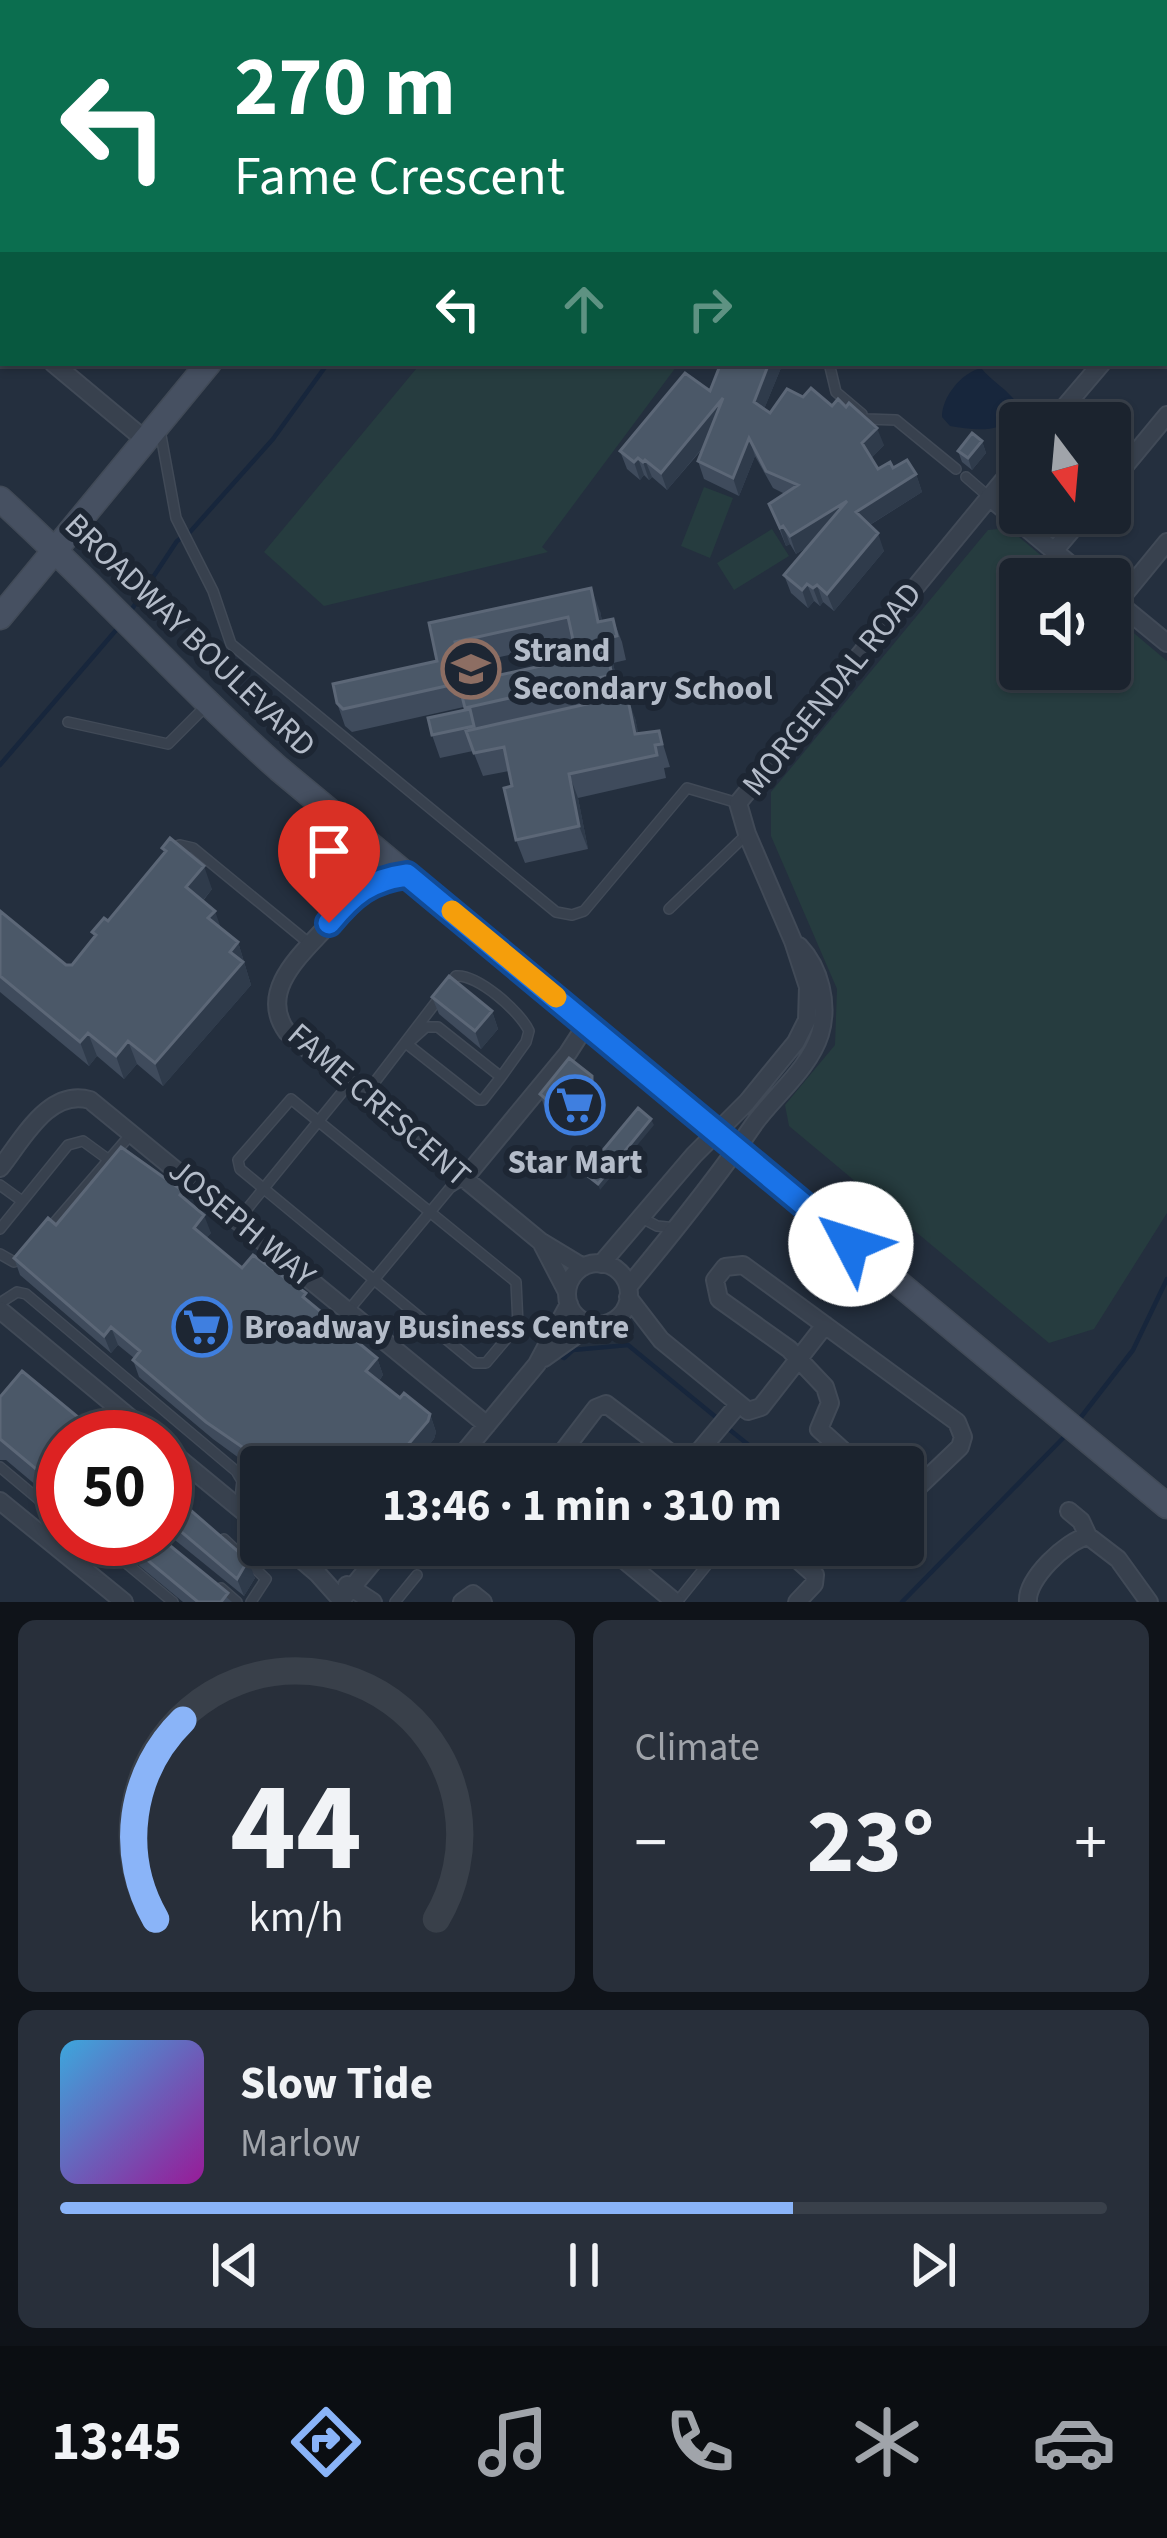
<!DOCTYPE html>
<html lang="en">
<head>
<meta charset="utf-8">
<style>
	body { margin:0; font-family:"Source Sans 3",sans-serif; background:#282f3a; color:#f1f3f6; height:100vh; display:flex; flex-direction:column; font-size:45px; white-space:nowrap }
	* { box-sizing:border-box; margin:0 }
	p { font-size:39px; color:#a0a4aa }
	.icon { flex:none; width:66px; height:66px; fill:none; stroke:currentColor; stroke-width:2; stroke-linecap:round; stroke-linejoin:round }
	.map { position:relative; height:1602px; overflow:hidden }
	.panel { display:flex; flex-direction:column; gap:18px; padding:18px; background:#0f1319; flex:1 }
	.panel>* { flex:none }
	.guide { position:absolute; left:0px; top:0px; width:1167px; height:366px; box-shadow:0 3px 9px #0004,0 0 0 3px #39404a; background:#0b6e4f; color:#fff; overflow:hidden }
	.needle { width:78px; rotate:164deg }
	.fabs { position:absolute; left:999px; top:402px; display:grid; gap:24px }
	.fabs a { display:grid; place-items:center; width:132px; height:132px; border-radius:12px; background:#1b232e; box-shadow:0 3px 9px #0004,0 0 0 3px #39404a; font-size:60px }
	.speed { position:absolute; left:36px; top:1410px; display:flex; gap:24px; font-size:60px; font-weight:700; text-align:center }
	.speed>* { display:grid; place-content:center; width:156px; height:156px; border-radius:50%; background:#1b232e; box-shadow:0 3px 9px #0004,0 0 0 3px #39404a; line-height:1 }
	.speed .limit { border:18px solid #d22; background:#fff; color:#111 }
	.pin { position:absolute; display:grid; place-items:center; width:102px; height:102px; color:#fff; margin:-123px -51px; border-radius:50% 50% 50% 0; rotate:-45deg; box-shadow:0 0 12px #0007 }
	.pin .icon { rotate:45deg }
	.me { position:absolute; width:132px; margin:-66px; rotate:310deg; stroke-linejoin:round; filter:drop-shadow(0 0 9px #0008) }
	.turn { display:flex; align-items:center; gap:42px; height:252px; padding:0 36px; font-size:54px }
	.turn .icon { width:156px; height:156px; stroke-width:2.5 }
	.turn b { display:block; font-size:84px; line-height:102px }
	.lanes { display:flex; align-items:center; height:114px; padding:0 36px; background:#0003; justify-content:center; gap:60px; direction:ltr }
	.lanes .off { opacity:.35 }
	.big { font-size:90px; font-weight:700; line-height:1.1 }
	.panel .card { flex:1; display:flex; flex-direction:column; justify-content:center; gap:18px; min-width:0; padding:0 42px; border-radius:18px; background:#282f3a }
	.panel .dial { align-items:center; gap:0 }
	.dial svg { height:312px; overflow:visible; fill:none; stroke:#39404a; stroke-width:7; stroke-linecap:round; text-anchor:middle }
	.dial text { fill:#f1f3f6; stroke:none }
	.song { display:flex; align-items:center; gap:36px }
	.cover { width:144px; height:144px; border-radius:18px; background:linear-gradient(135deg,hsl(200 70% 55%),hsl(300 70% 35%)) }
	.played { height:12px; border-radius:6px; background:linear-gradient(90deg,#8ab4f8 70%,#39404a 70%) }
	.keys { display:flex; justify-content:space-around; direction:ltr }
	.heat { display:flex; justify-content:space-between; align-items:center; font-size:66px; direction:ltr }
	.panel .tiles { flex:1; display:grid; gap:18px; grid-template-columns:1fr 1fr }
	.card:last-child { grid-column:span 2 }
	.trip { position:absolute; left:240px; top:1446px; width:684px; height:120px; border-radius:12px; background:#1b232e; box-shadow:0 3px 9px #0004,0 0 0 3px #39404a; font-weight:700; line-height:120px; text-align:center }
	.menu { display:flex; height:192px; justify-content:space-around; align-items:center; background:#0b0e12; color:#a0a4aa }
	.menu .icon { width:84px; height:84px }
	.menu .selected { color:#8ab4f8 }
	.menu b { font-size:54px; color:#f1f3f6 }
	.map>svg:first-child { display:block }
	.green { fill:#263c3f }
	.water { fill:#17263c }
	.lines { fill:none; stroke-linecap:round; stroke-linejoin:round }
	.stream { stroke:#17263c; stroke-width:4.5 }
	.lane-casing { stroke:#414a57; stroke-width:12 }
	.street-casing { stroke:#414a57; stroke-width:20 }
	.secondary-casing { stroke:#414a57; stroke-width:27 }
	.lane { stroke:#38414e; stroke-width:9 }
	.street { stroke:#38414e; stroke-width:16 }
	.secondary { stroke:#465061; stroke-width:24 }
	.wall { fill:#3f4b5c; fill-rule:evenodd }
	.shaded-wall { fill:#2f3b4b }
	.building { fill:#4b5868; stroke:#5c6777; stroke-width:3 }
	.route-casing { stroke:#114b97; stroke-width:30 }
	.route { stroke:#1a73e8; stroke-width:21 }
	.slow { stroke:#f59e0b; stroke-width:21 }
	.labels { text-anchor:middle; dominant-baseline:central; stroke-width:12; stroke-linejoin:round; paint-order:stroke }
	.street-label { font-size:33px; fill:#b4bcc9; stroke:#1d2633 }
	.poi-label { font-size:33px; font-weight:bold; fill:#b4bcc9; stroke:#1d2633; text-anchor:start }
</style>
</head>
<body>
<div class="map">
<svg width="1167" height="1602" viewBox="0 0 1167 1602">
	<rect width="100%" height="100%" fill="#242f3e"/>
	<!-- green -->
	<path class="green" d="M421,363H679L542,547L548,552L324,606L264,552Z
		M704,487L733,498L710,558L681,546Z
		M772,529L789,556L734,590L717,563Z
		M999,529L1013,532L1069,579H1020V669H1110V613L1167,661V1213L1094,1329L1049,1343L789,1126L785,1105L835,1045L837,989L771,836V792L988,530Z"/>
	<!-- water -->
	<path class="water" d="M981,368C993,383 1017,395 1021,412C1001,433 978,431 950,426L942,417C942,397 961,373 981,368Z"/>
	<g class="lines">
		<!-- stream -->
		<path class="stream" d="M949,0L955,3
			M606,3L608,0
			M1164,169L1167,170
			M128,615L177,541L190,532L273,439L328,363
			M0,765L117,629
			M560,1356L564,1358L573,1350L628,1345L717,1418
			M1078,1421L1133,1350L1167,1279
			M725,1426L776,1467
			M870,1545L876,1549L917,1552
			M902,1602L1067,1434"/>
		<!-- lane casing -->
		<g class="lane-casing">
			<path id="lane" d="M830,367L836,392L862,414
				M867,419L896,420L956,469
				M160,430L176,518L213,591L231,644L556,912L572,915L584,911L687,788L738,803
				M966,477L989,497
				M68,722L168,744L208,704
				M169,849L180,845L193,848L310,944
				M669,909L747,834
				M407,1044L478,1100H483L501,1077
				M364,1096L456,976C477,974 520,1011 529,1031L526,1042L501,1077L438,1027H426L407,1044
				M291,1099L516,1282L518,1325L486,1363H475L240,1169L238,1160Z
				M0,1185L22,1201
				M642,1218L657,1226L676,1228
				M238,1220L348,1085
				M0,1229L68,1145L83,1141L109,1160
				M49,1229L132,1133
				M0,1254L14,1262L22,1259
				M0,1303L17,1292L26,1294L236,1471L242,1481L239,1507
				M348,1311L450,1188L464,1179
				M0,1467L55,1513L63,1509
				M431,1467H449
				M97,1539L173,1602
				M224,1539L266,1579L251,1602
				M221,1588L237,1602
				M395,1602L417,1575
				M677,1602L723,1545"/>
		</g>
		<!-- street casing -->
		<g class="street-casing">
			<path id="street" d="M141,0L145,3
				M394,0L398,3
				M723,0L726,3
				M827,0L831,3
				M1050,0L1054,3
				M651,3L653,0
				M1164,96L1167,92
				M0,101L3,104
				M0,319L3,321
				M53,363L144,439
				M1051,423L1102,363
				M1110,484L1167,415
				M989,497L1088,579
				M1054,551L1086,513
				M1111,597L1167,643
				M1117,603L1167,542
				M407,875C394,877 381,877 369,884C351,894 341,909 328,925C302,954 257,991 287,1032L540,1241L583,1267
				M353,894L361,865L359,836
				M0,1168C22,1141 48,1088 90,1100L487,1425
				M464,1179L568,1053L588,1022
				M541,1242L567,1292
				M567 1294a31 31 0 1 1 62 0a31 31 0 1 1-62 0Z
				M601,1264L694,1155L747,1102L796,1042L807,1020L808,987L793,941L747,834L738,803L1020,460
				M628,1287C672,1234 715,1181 754,1124C775,1095 809,1069 820,1034C829,1004 820,968 799,946
				M628,1297L661,1340L748,1411L761,1407L825,1325
				M0,1310L153,1437
				M544,1358L575,1336L599,1325
				M165,1447L261,1526
				M452,1467L537,1364L569,1304
				M551,1467L596,1408L606,1404L689,1467
				M686,1467L738,1405
				M861,1467L819,1429L830,1403L825,1387L789,1349L719,1299L715,1280L725,1267L743,1265L957,1422L963,1437L960,1447L913,1492L903,1497
				M0,1501L124,1602
				M1069,1511L1081,1521L1088,1536L1118,1559L1149,1602
				M284,1545L318,1574L343,1602
				M606,1545L675,1602
				M781,1545L815,1575L814,1584L797,1602
				M347,1585L373,1602
				M340,1602L387,1545
				M462,1602L473,1594L483,1602
				M1028,1602C1026,1579 1066,1541 1088,1536"/>
		</g>
		<!-- secondary casing -->
		<g class="secondary-casing">
			<path id="secondary" d="M513,3L515,0
				M0,499C96,586 182,683 279,769L1167,1506
				M0,617L209,363"/>
		</g>
		<!-- lane -->
		<use href="#lane" class="lane"/>
		<!-- street -->
		<use href="#street" class="street"/>
		<!-- secondary -->
		<use href="#secondary" class="secondary"/>
	</g>
	<!-- wall -->
	<path class="wall" d="M783,363L764,409L770,413L884,445L871,458L878,469L893,468L916,474L922,492L870,525L884,551L834,611L823,602L820,606L814,601L808,608L791,593L784,575L809,546L796,554L790,544L786,546L769,504L785,494L773,488L755,456L739,496L704,479L698,461L704,447L667,490L652,477L649,480L644,475L640,480L627,469L620,451Z
		M982,441L986,453L972,470L962,462L958,451Z
		M600,611L602,621L613,619L622,642L626,660L613,663L620,697L635,718L638,734L659,731L670,767L664,768L666,778L578,798L588,849L525,863L516,840L512,786L509,771L483,776L473,751L440,758L432,735L465,710L464,707L352,732L345,726L337,703L437,661L429,623ZM573,641L577,658L468,682L464,665Z
		M162,848L212,889L203,901L221,929L238,942L251,985L163,1086L137,1064L124,1079L97,1056L89,1066L0,992V911L66,965H72L94,937L92,932L108,921L164,853Z
		M432,997L492,1011L498,1029L481,1049L439,1014Z
		M540,1094H598L599,1104L574,1134L546,1112Z
		M183,1191L187,1201L211,1233L206,1238L242,1268L310,1303L377,1358L383,1375L379,1381L400,1398L430,1414L436,1432L434,1439L411,1467H273L269,1463L265,1467L259,1462L254,1469L213,1439L139,1377L133,1360L134,1358L118,1345L111,1353L20,1275L14,1258L56,1225Z
		M0,1397L96,1432L98,1437H63V1501L56,1502L6,1460H0Z
		M165,1488L255,1578L244,1596L165,1532Z
		M107,1539H162L232,1602H183Z
		M317,1545H345L340,1550L320,1552Z"/>
	<!-- shaded-wall -->
	<path class="shaded-wall" d="M769,363H783L760,419L754,402Z
		M723,398L729,416L667,490L661,473Z
		M877,428L884,445L868,461L862,443Z
		M749,438L755,456L739,496L733,478Z
		M982,441L986,453L972,470L968,458Z
		M638,458L644,475L640,480L634,462Z
		M645,460L652,477L649,480L643,462Z
		M916,474L922,492L863,529L856,512Z
		M847,501L853,518L796,554L790,536Z
		M783,526L790,544L786,546L780,528Z
		M878,533L884,551L834,611L827,594Z
		M807,584L814,601L808,608L802,590Z
		M817,585L823,602L820,606L813,588Z
		M591,588L600,611L606,639L598,622Z
		M604,639L613,663L621,698L612,675Z
		M455,642L464,665L473,706L464,682Z
		M627,695L635,718L644,757L635,734Z
		M569,774L578,798L588,849L579,826Z
		M204,866L212,889L195,910L186,887Z
		M215,911L223,934L208,918Z
		M238,942L251,985L163,1086L155,1063Z
		M492,1011L498,1029L481,1049L475,1031Z
		M88,1033L97,1056L89,1066L80,1042Z
		M128,1041L137,1064L124,1079L116,1056Z
		M592,1076L598,1094L599,1104L574,1134L567,1117Z
		M651,1119L654,1125L600,1190L598,1184Z
		M204,1215L211,1233L200,1245L194,1228Z
		M111,1327L118,1345L111,1353L104,1336Z
		M377,1358L383,1375L373,1388L366,1371Z
		M430,1414L436,1432L434,1439L411,1467H389Z
		M253,1445L259,1462L254,1469L248,1451Z
		M262,1445L269,1463L265,1467L259,1450Z
		M248,1560L255,1578L244,1596L237,1579Z"/>
	<!-- building -->
	<path class="building" d="M721,363H769L754,402L770,413L787,389L803,397L811,388L832,406L838,399L846,407L849,403L877,428L862,443L878,469L890,462L893,468L907,460L916,474L856,512L878,533L827,594L817,585L813,588L807,584L802,590L784,575L847,501L790,536L783,526L780,528L769,504L798,485L766,471L749,438L733,478L698,461L723,398L661,473L645,460L643,462L638,458L634,462L620,451L685,373L710,391Z
		M972,433L982,441L968,458L958,451Z
		M591,588L598,622L613,619L617,636L604,639L612,675L465,708L459,684L577,658L568,617L455,642L464,682L343,709L337,703L333,684L437,661L429,623Z
		M627,695L635,734L659,731L662,744L655,745L657,755L569,774L579,826L516,840L504,788L512,786L504,747L474,753L466,731Z
		M470,709L474,726L432,735L428,718Z
		M170,838L204,866L186,887L215,911L208,918L238,942L230,952L243,962L155,1063L128,1041L116,1056L88,1033L80,1042L0,976V911L66,965H72L96,935L92,932L104,918L108,921L166,851L162,848Z
		M449,976L492,1011L475,1031L432,997Z
		M569,1058L592,1076V1086L567,1117L540,1094Z
		M638,1108L651,1119L598,1184L584,1173Z
		M121,1147L183,1191L180,1195L204,1215L194,1228L242,1268L253,1255L306,1293L303,1297L377,1358L366,1371L400,1398L404,1393L430,1414L428,1421L389,1467H288L262,1445L259,1450L253,1445L248,1451L206,1422L133,1360L140,1351L111,1327L104,1336L14,1258L48,1218L56,1225Z
		M22,1371L96,1432L92,1437H63V1472L58,1478L48,1479L0,1439V1397Z
		M165,1488L248,1560L237,1579L165,1518Z
		M122,1539H162L228,1593L221,1602H198Z"/>
	<g class="lines">
		<!-- route casing -->
		<g class="route-casing">
			<path id="route" d="M329,923C353,894 370,880 407,875L851,1244"/>
		</g>
		<!-- route -->
		<use href="#route" class="route"/>
		<!-- slow -->
		<path class="slow" d="M452,911L556,997"/>
	</g>
	<!-- icons -->
	<defs>
		<g id="school-ring" transform="scale(3)"><circle r="9.5" fill="#1d2633" stroke="#8d6e63" stroke-width="1.5"/><path d="M0-5L7-2L0 1L-7-2ZM-4 1L0 2.5L4 1V4Q0 6-4 4Z" fill="#8d6e63"/></g>
		<g id="supermarket-ring" transform="scale(3)"><circle r="9.5" fill="#1d2633" stroke="#3f7fe0" stroke-width="1.5"/><path d="M-6-5.5h2.5l.6 2H6L4.5 2H-2.5L-4.4-4H-6ZM-1.5 3.2a1.3 1.3 0 1 0 .1 0ZM3 3.2a1.3 1.3 0 1 0 .1 0Z" fill="#3f7fe0"/></g>
	</defs>
	<g fill-rule="evenodd">
		<use href="#school-ring" x="471" y="669"/>
		<use href="#supermarket-ring" x="575" y="1105"/>
		<use href="#supermarket-ring" x="202" y="1327"/>
	</g>
	<g class="labels">
		<!-- street labels -->
		<g class="street-label">
			<text transform="translate(190 635) rotate(44)">BROADWAY BOULEVARD</text>
			<text transform="translate(832 689) rotate(-51)">MORGENDAL ROAD</text>
			<text transform="translate(379 1105) rotate(41)">FAME CRESCENT</text>
			<text transform="translate(242 1223) rotate(40)">JOSEPH WAY</text>
		</g>
		<!-- poi labels -->
		<g class="poi-label">
			<text x="513" y="650">Strand<tspan x="513" dy="38">Secondary School</tspan></text>
			<text x="575" y="1162" text-anchor="middle">Star Mart</text>
			<text x="244" y="1327">Broadway Business Centre</text>
		</g>
	</g>
</svg>
<div class="fabs">
<a><svg class="needle" viewBox="-14 -14 28 28"><path d="M0-13l5 13h-10z" fill="#e53935"/><path d="M0 13l5-13h-10z" fill="#a0a4aa"/></svg></a>
<a><svg class="icon" aria-label="sound" viewBox="0 0 24 24"><path d="M4 9h4l5-4v14l-5-4H4zM17 9q2 3 0 6"/></svg></a>
</div>
<div class="speed"><div class="limit">50</div></div>
<div class="pin" style="left:329px;top:923px;background:#d93025"><svg class="icon" aria-label="arrive" viewBox="0 0 24 24"><path d="M6 21V4h12l-3 4 3 4H6"/></svg></div>
<svg class="me" style="left:851px;top:1244px" viewBox="-20 -20 40 40"><circle r="19" fill="#fff"/><path d="M0-13L10 11 0 6-10 11z" fill="#1a73e8"/></svg>
<div class="trip">13:46 · 1 min · 310 m</div>
<div class="guide">
<div class="turn"><svg class="icon" aria-label="left" viewBox="0 0 24 24"><path d="M17 20v-9H6M10 6l-5 5 5 5"/></svg><div><b>270 m</b>Fame Crescent</div></div>
<div class="lanes"><svg class="icon" aria-label="left" viewBox="0 0 24 24"><path d="M17 20v-9H6M10 6l-5 5 5 5"/></svg><svg class="icon off" aria-label="ahead" viewBox="0 0 24 24"><path d="M12 20V5M6 11l6-6 6 6"/></svg><svg class="icon off" aria-label="right" viewBox="0 0 24 24"><path d="M7 20v-9h11M14 6l5 5-5 5"/></svg></div>
</div>
</div>
<section class="panel">
<div class="tiles">
<div class="card dial"><svg viewBox="0 0 100 80">
<path d="M14 69A42 42 0 1 1 86 69"/>
<path d="M14 69A42 42 0 0 1 21 18" stroke="#8ab4f8"/>
<text x="50" y="56" font-size="32" font-weight="700">44</text>
<text x="50" y="72" font-size="11">km/h</text>
</svg></div>
<div class="card"><p>Climate</p>
<div class="heat"><a>−</a><b class="big">23°</b><a>+</a></div>
</div>
<div class="card">
<div class="song"><i class="cover"></i><div><b>Slow Tide</b><p>Marlow</p></div></div>
<div class="played"></div>
<div class="keys"><svg class="icon" aria-label="previous" viewBox="0 0 24 24"><path d="M18 5L8 12l10 7zM5 5v14"/></svg><svg class="icon" aria-label="pause" viewBox="0 0 24 24"><path d="M8 5v14M16 5v14"/></svg><svg class="icon" aria-label="next" viewBox="0 0 24 24"><path d="M6 5l10 7-10 7zM19 5v14"/></svg></div>
</div>
</div>
</section>
<nav class="menu">
<b>13:45</b>
<svg class="icon selected" aria-label="directions" viewBox="0 0 24 24"><path d="M12 3l9 9-9 9-9-9zM9 14v-3h6M13 9l2 2-2 2"/></svg>
<svg class="icon" aria-label="music" viewBox="0 0 24 24"><path d="M9 18V5l10-2v13"/><circle cx="6" cy="18" r="3"/><circle cx="16" cy="16" r="3"/></svg>
<svg class="icon" aria-label="phone" viewBox="0 0 24 24"><path d="M5 4h4l2 5-3 2q2 4 5 5l2-3 5 2v4C11 20 4 13 5 4z"/></svg>
<svg class="icon" aria-label="climate" viewBox="0 0 24 24"><path d="M12 3v18M4 7l16 10M4 17L20 7"/></svg>
<svg class="icon" aria-label="car" viewBox="0 0 24 24"><path d="M5 17H2v-5l4-1 3-4h7l3 4 3 1v5h-3M9 17h6M6 11h13"/><circle cx="7" cy="17" r="2"/><circle cx="17" cy="17" r="2"/></svg>
</nav>
</body>
</html>
